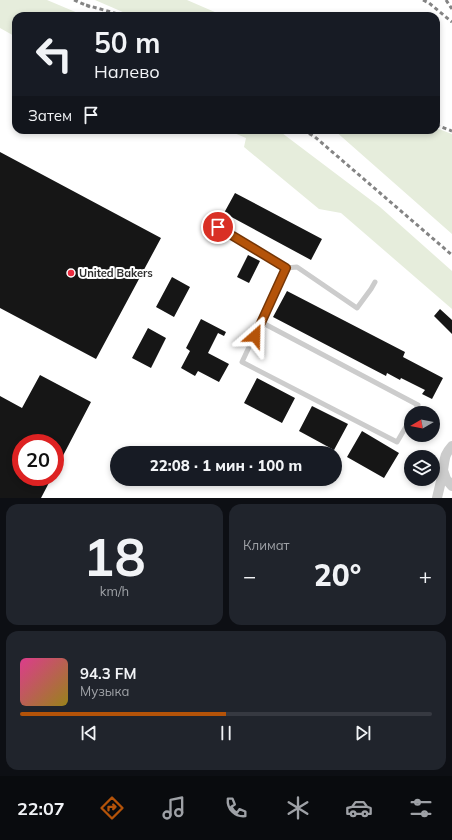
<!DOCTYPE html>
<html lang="ru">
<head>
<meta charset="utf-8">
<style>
	body { margin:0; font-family:Mulish,sans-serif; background:#20242c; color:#f1f3f6; height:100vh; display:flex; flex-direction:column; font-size:15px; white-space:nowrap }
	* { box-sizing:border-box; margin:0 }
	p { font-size:13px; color:#9ea1a6 }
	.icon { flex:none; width:22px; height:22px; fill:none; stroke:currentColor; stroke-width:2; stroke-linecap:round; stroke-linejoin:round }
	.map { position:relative; height:498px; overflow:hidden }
	.details { display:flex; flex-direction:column; gap:6px; padding:6px; background:#0d0f14; flex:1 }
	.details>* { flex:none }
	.top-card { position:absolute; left:12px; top:12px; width:428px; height:122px; border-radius:12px; box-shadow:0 2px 6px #0003; background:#171b24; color:#f1f3f6; overflow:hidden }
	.needle { width:26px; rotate:260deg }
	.fabs { position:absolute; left:404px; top:406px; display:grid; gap:8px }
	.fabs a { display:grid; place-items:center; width:36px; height:36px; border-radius:50%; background:#171b24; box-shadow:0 2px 6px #0003; font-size:20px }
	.speed { position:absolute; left:12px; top:434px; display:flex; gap:8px; font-size:20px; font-weight:700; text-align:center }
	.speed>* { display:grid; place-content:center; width:52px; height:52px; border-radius:50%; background:#171b24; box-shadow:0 2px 6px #0003; line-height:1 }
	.speed .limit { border:6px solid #d22; background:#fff; color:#111 }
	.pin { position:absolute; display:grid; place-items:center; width:34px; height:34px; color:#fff; margin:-17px; border:2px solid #fff; border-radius:50%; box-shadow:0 1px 4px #0007 }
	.me { position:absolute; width:44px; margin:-22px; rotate:25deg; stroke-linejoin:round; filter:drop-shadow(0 0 3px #0008) }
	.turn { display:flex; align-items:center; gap:14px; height:84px; padding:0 16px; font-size:18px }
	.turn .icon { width:52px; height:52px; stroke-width:2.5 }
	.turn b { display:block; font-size:28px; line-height:34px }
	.then { display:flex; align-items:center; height:38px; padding:0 16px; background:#0003; gap:8px; font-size:15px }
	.big { font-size:30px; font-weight:800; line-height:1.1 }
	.details .tile { flex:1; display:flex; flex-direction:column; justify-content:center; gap:6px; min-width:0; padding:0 14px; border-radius:12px; background:#20242c }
	.details .dial { align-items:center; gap:0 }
	.dial b { font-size:52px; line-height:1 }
	.song { display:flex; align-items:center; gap:12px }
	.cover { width:48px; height:48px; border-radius:6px; background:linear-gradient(135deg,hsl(330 70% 55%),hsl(50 70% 35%)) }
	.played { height:4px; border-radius:2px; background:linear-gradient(90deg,#b45309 50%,#363941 50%) }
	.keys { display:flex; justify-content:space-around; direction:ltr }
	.heat { display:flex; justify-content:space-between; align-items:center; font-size:22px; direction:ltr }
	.details .tiles { flex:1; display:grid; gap:6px; grid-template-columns:1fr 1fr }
	.tile:last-child { grid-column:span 2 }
	.trip { position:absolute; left:110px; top:446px; width:232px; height:40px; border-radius:20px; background:#171b24; box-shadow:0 2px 6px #0003; font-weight:800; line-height:40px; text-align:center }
	.menu { display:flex; height:64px; justify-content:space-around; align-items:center; background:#090b0e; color:#9ea1a6 }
	.menu .icon { width:28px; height:28px }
	.menu .selected { color:#b45309 }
	.menu b { font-size:18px; color:#f1f3f6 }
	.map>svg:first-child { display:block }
	.green { fill:#e6eddc }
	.building { fill:#161616 }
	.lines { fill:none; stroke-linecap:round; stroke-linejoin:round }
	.lane { stroke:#ccc; stroke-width:5 }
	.street { stroke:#ccc; stroke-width:10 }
	.rail { stroke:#848484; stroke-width:3; stroke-dasharray:4 3; stroke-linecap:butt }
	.route-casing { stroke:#753606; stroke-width:10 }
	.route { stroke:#b45309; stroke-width:7 }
	.poi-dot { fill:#eb2c40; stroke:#fff; stroke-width:1.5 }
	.labels { text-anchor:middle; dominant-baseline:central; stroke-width:4; stroke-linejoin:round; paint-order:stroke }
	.poi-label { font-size:11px; font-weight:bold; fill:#2f2f2f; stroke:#fff; text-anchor:start }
</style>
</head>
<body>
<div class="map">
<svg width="452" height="498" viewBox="0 0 452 498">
	<rect width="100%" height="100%" fill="#fff"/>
	<!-- green -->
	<path class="green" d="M0,0H47L85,16H16V37L0,28Z
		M95,0H187L224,16H132Z
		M436,128L452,134V234L334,130H436Z
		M227,130H278L380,207L452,271V309L341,213L319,209L244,147L246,138Z"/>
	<!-- building -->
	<path class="building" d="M0,152L161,238L96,359L0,308Z
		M235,193L322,239L311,260L224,213Z
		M248,255L260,261L249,283L237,277Z
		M172,277L190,287L174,317L156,307Z
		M287,291L405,352L403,357L443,378L432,399L422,394L425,390L401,378L400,380L387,373L386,376L273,317Z
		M440,309L452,320V334L434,316Z
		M201,319L226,332L224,336L218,333L208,353L229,364L219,382L198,371L195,376L181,368L190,351L186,348Z
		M148,328L166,338L151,368L132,358Z
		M40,375L91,402L55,471V443H21V477H52L41,498H0V396L22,408Z
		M257,378L295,398L282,423L244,403Z
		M312,406L348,424L334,450L299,431Z
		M362,431L399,453L384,478L347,457Z"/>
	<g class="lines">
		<!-- lane -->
		<path class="lane" d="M218,227L286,268L242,362L397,442L411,418
			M286,268L297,267L357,308L371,289L375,282
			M261,322L418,405L414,413"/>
		<!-- street -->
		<path class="street" d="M443,470L446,479L452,486
			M437,498C439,489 442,479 443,470C445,458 444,455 452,446"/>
		<!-- rail -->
		<path class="rail" d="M74,0L90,7
			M423,0L429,3L452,22
			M446,0L452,9
			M86,5L125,16
			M436,125L452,131
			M303,130L315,137L452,255"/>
	</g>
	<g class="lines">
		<!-- route casing -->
		<g class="route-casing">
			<path id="route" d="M218,227L286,268L255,336"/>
		</g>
		<!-- route -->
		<use href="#route" class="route"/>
	</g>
	<!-- markers -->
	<circle class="poi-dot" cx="71" cy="273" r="4"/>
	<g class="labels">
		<!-- poi labels -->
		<g class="poi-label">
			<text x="79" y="273">United Bakers</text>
		</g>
	</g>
</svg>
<div class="fabs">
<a><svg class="needle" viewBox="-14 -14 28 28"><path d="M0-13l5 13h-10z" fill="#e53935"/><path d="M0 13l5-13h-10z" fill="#9ea1a6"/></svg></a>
<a><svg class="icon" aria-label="layers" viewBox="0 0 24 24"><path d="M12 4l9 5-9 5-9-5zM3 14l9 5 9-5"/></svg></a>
</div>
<div class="speed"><div class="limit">20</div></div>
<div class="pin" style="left:218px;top:227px;background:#d93025"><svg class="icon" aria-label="arrive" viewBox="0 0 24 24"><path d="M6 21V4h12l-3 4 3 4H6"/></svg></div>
<svg class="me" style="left:255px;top:336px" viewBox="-20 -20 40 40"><path d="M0-17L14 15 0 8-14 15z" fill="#b45309" stroke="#fff" stroke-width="4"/></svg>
<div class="trip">22:08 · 1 мин · 100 m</div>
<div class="top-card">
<div class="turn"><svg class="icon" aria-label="left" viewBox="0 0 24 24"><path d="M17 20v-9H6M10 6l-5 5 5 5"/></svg><div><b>50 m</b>Налево</div></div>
<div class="then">Затем<svg class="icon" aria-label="arrive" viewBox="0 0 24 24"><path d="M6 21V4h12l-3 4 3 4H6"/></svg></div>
</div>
</div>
<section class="details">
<div class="tiles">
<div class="tile dial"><b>18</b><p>km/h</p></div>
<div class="tile"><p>Климат</p>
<div class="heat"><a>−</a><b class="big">20°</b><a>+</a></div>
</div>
<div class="tile">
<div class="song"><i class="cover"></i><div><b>94.3 FM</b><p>Музыка</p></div></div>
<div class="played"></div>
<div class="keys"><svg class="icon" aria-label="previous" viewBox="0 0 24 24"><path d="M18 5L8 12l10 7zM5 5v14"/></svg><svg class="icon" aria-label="pause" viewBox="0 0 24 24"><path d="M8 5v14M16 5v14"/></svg><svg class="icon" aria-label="next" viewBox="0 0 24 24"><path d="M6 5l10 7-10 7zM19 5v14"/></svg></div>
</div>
</div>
</section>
<nav class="menu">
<b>22:07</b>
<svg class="icon selected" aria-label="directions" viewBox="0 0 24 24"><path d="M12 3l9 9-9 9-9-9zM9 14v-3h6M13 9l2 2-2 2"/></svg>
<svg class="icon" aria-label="music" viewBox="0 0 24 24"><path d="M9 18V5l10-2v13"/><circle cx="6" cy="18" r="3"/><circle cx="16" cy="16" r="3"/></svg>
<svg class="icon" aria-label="phone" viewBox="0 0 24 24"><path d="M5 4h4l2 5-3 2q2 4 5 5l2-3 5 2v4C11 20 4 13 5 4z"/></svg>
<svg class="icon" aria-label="climate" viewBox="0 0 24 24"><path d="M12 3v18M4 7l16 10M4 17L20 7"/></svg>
<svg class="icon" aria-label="car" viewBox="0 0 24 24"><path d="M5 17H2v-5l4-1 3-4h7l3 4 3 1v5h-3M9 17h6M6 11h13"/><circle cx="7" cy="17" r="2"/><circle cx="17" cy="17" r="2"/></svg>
<svg class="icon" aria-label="filters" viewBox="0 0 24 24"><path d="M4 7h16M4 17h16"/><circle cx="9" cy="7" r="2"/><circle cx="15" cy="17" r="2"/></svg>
</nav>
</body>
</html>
